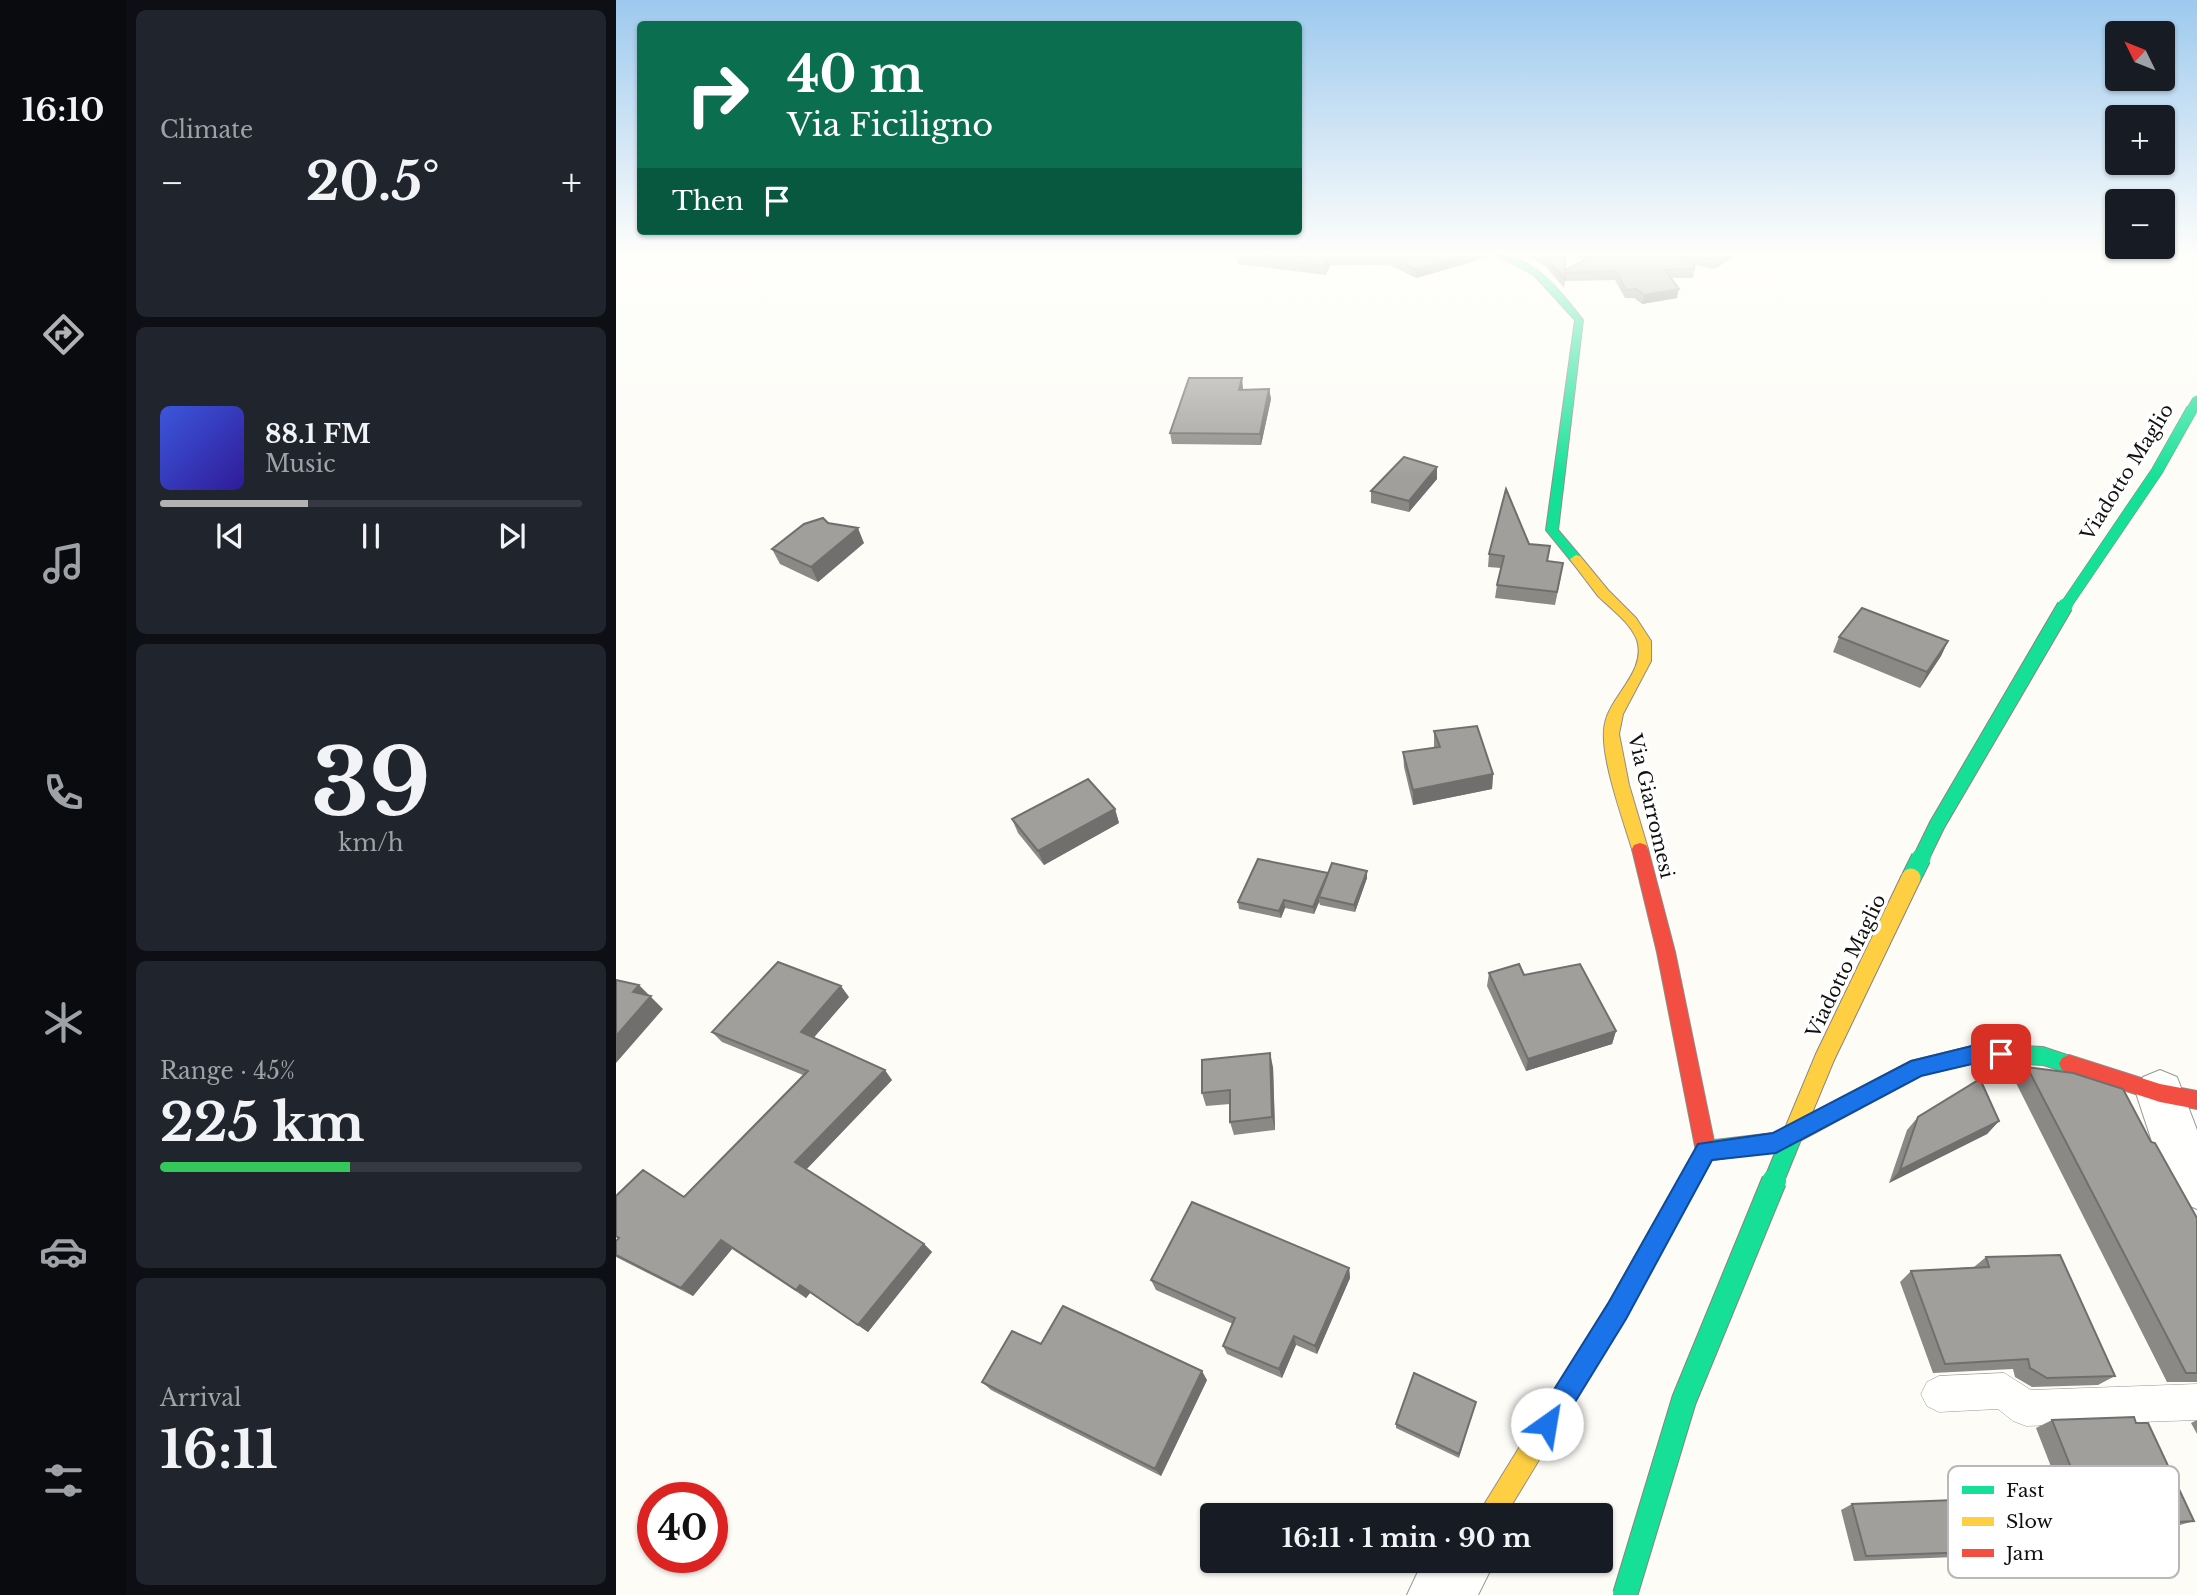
<!DOCTYPE html>
<html lang="en">
<head>
<meta charset="utf-8">
<style>
	body { margin:0; font-family:"Libre Baskerville",serif; background:#20242c; color:#f1f3f6; height:100vh; display:flex; flex-direction:column; font-size:26px; white-space:nowrap }
	* { box-sizing:border-box; margin:0 }
	p { font-size:23px; color:#9ea1a6 }
	.icon { flex:none; width:38px; height:38px; fill:none; stroke:currentColor; stroke-width:2; stroke-linecap:round; stroke-linejoin:round }
	.map { position:relative; flex:1; overflow:hidden }
	.details { display:flex; flex-direction:column; gap:10px; padding:10px; background:#0d0f14; width:490px }
	.details>* { flex:none }
	.hud { position:absolute; left:21px; top:21px; width:665px; height:214px; border-radius:7px; box-shadow:0 2px 5px #0004; background:#0b6e4f; color:#fff; overflow:hidden }
	.needle { width:46px; rotate:313deg }
	.controls { position:absolute; left:1489px; top:21px; display:grid; gap:14px }
	.controls a { display:grid; place-items:center; width:70px; height:70px; border-radius:7px; background:#171b24; box-shadow:0 2px 5px #0004; font-size:35px }
	.speed { position:absolute; left:21px; top:1482px; display:flex; gap:14px; font-size:35px; font-weight:700; text-align:center }
	.speed>* { display:grid; place-content:center; width:91px; height:91px; border-radius:50%; background:#171b24; box-shadow:0 2px 5px #0004; line-height:1 }
	.speed .limit { border:10px solid #d22; background:#fff; color:#111 }
	.pin { position:absolute; display:grid; place-items:center; width:60px; height:60px; color:#fff; margin:-30px; border-radius:14px; box-shadow:0 4px 10px #0006 }
	.me { position:absolute; width:77px; margin:-38px; rotate:32deg; stroke-linejoin:round; filter:drop-shadow(0 0 5px #0008) }
	.turn { display:flex; align-items:center; gap:24px; height:147px; padding:0 35px; font-size:32px }
	.turn .icon { width:91px; height:91px; stroke-width:2.5 }
	.turn b { display:block; font-size:49px; line-height:60px }
	.then { display:flex; align-items:center; height:66px; padding:0 35px; background:#0003; gap:14px; font-size:26px }
	.big { font-size:52px; font-weight:700; line-height:1.1 }
	.details .widget { flex:1; display:flex; flex-direction:column; justify-content:center; gap:10px; min-width:0; padding:0 24px; border-radius:10px; background:#20242c }
	.details .dial { align-items:center; gap:0 }
	.dial b { font-size:91px; line-height:1 }
	.song { display:flex; align-items:center; gap:21px }
	.cover { width:84px; height:84px; border-radius:10px; background:linear-gradient(135deg,hsl(230 70% 55%),hsl(250 70% 35%)) }
	.played { height:7px; border-radius:4px; background:linear-gradient(90deg,#b2b2b3 35%,#363941 35%) }
	.keys { display:flex; justify-content:space-around; direction:ltr }
	.heat { display:flex; justify-content:space-between; align-items:center; font-size:38px; direction:ltr }
	.charge { height:10px; border-radius:5px; background:linear-gradient(90deg,#34c759 45%,#363941 0) }
	.trip { position:absolute; left:584px; top:1503px; width:413px; height:70px; border-radius:7px; background:#171b24; box-shadow:0 2px 5px #0004; font-weight:700; line-height:70px; text-align:center }
	main { display:flex; flex:1; min-height:0 }
	.tab-bar { display:flex; flex-direction:column; width:126px; justify-content:space-around; align-items:center; background:#090b0e; color:#9ea1a6 }
	.tab-bar .icon { width:49px; height:49px }
	.tab-bar .current { color:#b2b2b3 }
	.tab-bar b { font-size:32px; color:#f1f3f6 }
	.map>svg:first-child { display:block }
	.lines { fill:none; stroke-linecap:round; stroke-linejoin:round }
	.lane-casing { stroke:#979795; stroke-width:1 }
	.street-casing { stroke:#979795; stroke-width:2 }
	.fast-casing { stroke:#8e8d8b; stroke-width:2 }
	.slow-casing { stroke:#8e8d8b; stroke-width:2 }
	.jam-casing { stroke:#8e8d8b; stroke-width:2 }
	.lane { fill:#fffffe; fill-rule:evenodd }
	.street { fill:#fffffe; fill-rule:evenodd }
	.fast { fill:#16e098; fill-rule:evenodd }
	.slow { fill:#ffcf43; fill-rule:evenodd }
	.jam { fill:#f24e42; fill-rule:evenodd }
	.fast-bridge-far4-casing { stroke:#858482; stroke-width:10; stroke-linecap:butt }
	.fast-bridge-far3-casing { stroke:#858482; stroke-width:12; stroke-linecap:butt }
	.fast-bridge-far2-casing { stroke:#858482; stroke-width:17; stroke-linecap:butt }
	.fast-bridge-far1-casing { stroke:#858482; stroke-width:21; stroke-linecap:butt }
	.fast-bridge-casing { stroke:#858482; stroke-width:26; stroke-linecap:butt }
	.slow-bridge-casing { stroke:#858482; stroke-width:21; stroke-linecap:butt }
	.fast-bridge-far4 { stroke:#16e098; stroke-width:9 }
	.fast-bridge-far3 { stroke:#16e098; stroke-width:11 }
	.fast-bridge-far2 { stroke:#16e098; stroke-width:15 }
	.fast-bridge-far1 { stroke:#16e098; stroke-width:19 }
	.fast-bridge { stroke:#16e098; stroke-width:24 }
	.slow-bridge { stroke:#ffcf43; stroke-width:19 }
	.wall { fill:#8a8986 }
	.shaded-wall { fill:#716f6d }
	.building { fill:#a19f9c; stroke:#716f6d; stroke-width:2 }
	.route { fill:#1a73e8; stroke:#114b97; stroke-width:2 }
	.labels { text-anchor:middle; dominant-baseline:central; stroke-width:7; stroke-linejoin:round; paint-order:stroke }
	.street-label { font-size:19px; fill:#111; stroke:#fff }
	.key { fill:#fff; stroke:#b8b8b8; stroke-width:2 }
	.key-label { font-size:19px; fill:#111 }
</style>
</head>
<body>
<main>
<nav class="tab-bar">
<b>16:10</b>
<svg class="icon current" aria-label="directions" viewBox="0 0 24 24"><path d="M12 3l9 9-9 9-9-9zM9 14v-3h6M13 9l2 2-2 2"/></svg>
<svg class="icon" aria-label="music" viewBox="0 0 24 24"><path d="M9 18V5l10-2v13"/><circle cx="6" cy="18" r="3"/><circle cx="16" cy="16" r="3"/></svg>
<svg class="icon" aria-label="phone" viewBox="0 0 24 24"><path d="M5 4h4l2 5-3 2q2 4 5 5l2-3 5 2v4C11 20 4 13 5 4z"/></svg>
<svg class="icon" aria-label="climate" viewBox="0 0 24 24"><path d="M12 3v18M4 7l16 10M4 17L20 7"/></svg>
<svg class="icon" aria-label="car" viewBox="0 0 24 24"><path d="M5 17H2v-5l4-1 3-4h7l3 4 3 1v5h-3M9 17h6M6 11h13"/><circle cx="7" cy="17" r="2"/><circle cx="17" cy="17" r="2"/></svg>
<svg class="icon" aria-label="filters" viewBox="0 0 24 24"><path d="M4 7h16M4 17h16"/><circle cx="9" cy="7" r="2"/><circle cx="15" cy="17" r="2"/></svg>
</nav>
<section class="details">
<div class="widget"><p>Climate</p>
<div class="heat"><a>−</a><b class="big">20.5°</b><a>+</a></div>
</div>
<div class="widget">
<div class="song"><i class="cover"></i><div><b>88.1 FM</b><p>Music</p></div></div>
<div class="played"></div>
<div class="keys"><svg class="icon" aria-label="previous" viewBox="0 0 24 24"><path d="M18 5L8 12l10 7zM5 5v14"/></svg><svg class="icon" aria-label="pause" viewBox="0 0 24 24"><path d="M8 5v14M16 5v14"/></svg><svg class="icon" aria-label="next" viewBox="0 0 24 24"><path d="M6 5l10 7-10 7zM19 5v14"/></svg></div>
</div>
<div class="widget dial"><b>39</b><p>km/h</p></div>
<div class="widget"><p>Range · 45%</p><b class="big">225 km</b><div class="charge"></div></div>
<div class="widget"><p>Arrival</p><b class="big">16:11</b></div>
</section>
<div class="map">
<svg width="1581" height="1595" viewBox="0 0 1581 1595">
	<rect width="100%" height="100%" fill="#fdfcf7"/>
	<g class="lines">
		<!-- lane casing -->
		<g class="lane-casing">
			<path id="lane" d="M1388,1373L1415,1390L1581,1384V1420L1410,1426L1397,1421L1382,1409L1323,1412L1311,1406L1305,1394L1311,1382L1323,1376Z"/>
		</g>
		<!-- street casing -->
		<g class="street-casing">
			<path id="street" d="M1544,1070L1561,1077L1581,1130V1209L1563,1201L1544,1166L1520,1093L1527,1077Z
				M807,1561H879L862,1595H791Z"/>
		</g>
		<!-- fast casing -->
		<g class="fast-casing">
			<path id="fast" d="M880,255C918,255 946,293 967,320L942,530L964,556V562H956L930,530L959,320L918,275Z
				M1364,1044L1427,1047L1460,1058L1463,1064L1460,1070L1453,1073L1427,1065L1364,1062L1306,1075L1167,1150L1090,1161L1083,1158L1080,1151L1083,1144L1090,1141L1158,1133L1295,1061Z"/>
		</g>
		<!-- slow casing -->
		<g class="slow-casing">
			<path id="slow" d="M960,555L964,556L992,590L1020,618L1035,641V661L1007,714L1003,734L1013,785L1032,849L1030,853H1018L1016,849C1007,819 982,752 989,723C995,695 1031,671 1021,640C1014,622 995,609 982,596C973,585 965,573 956,562L954,559Z
				M1090,1141L1097,1144L1100,1151L1097,1158L1009,1318L889,1516H861L993,1302L1083,1144Z"/>
		</g>
		<!-- jam casing -->
		<g class="jam-casing">
			<path id="jam" d="M1024,843L1030,845L1032,849L1059,952L1100,1151L1097,1158L1090,1161L1083,1158L1080,1151L1041,952L1016,849L1018,845Z
				M1453,1055L1544,1084L1581,1091V1109L1544,1102L1446,1070L1443,1064L1446,1058Z"/>
		</g>
		<!-- lane -->
		<use href="#lane" class="lane"/>
		<!-- street -->
		<use href="#street" class="street"/>
		<!-- fast -->
		<use href="#fast" class="fast"/>
		<!-- slow -->
		<use href="#slow" class="slow"/>
		<!-- jam -->
		<use href="#jam" class="jam"/>
		<!-- fast-bridge-far4 casing -->
		<g class="fast-bridge-far4-casing">
			<path id="fast-bridge-far4" d="M1575,410L1581,400"/>
		</g>
		<!-- fast-bridge-far3 casing -->
		<g class="fast-bridge-far3-casing">
			<path id="fast-bridge-far3" d="M1448,608L1541,471L1576,409"/>
		</g>
		<!-- fast-bridge-far2 casing -->
		<g class="fast-bridge-far2-casing">
			<path id="fast-bridge-far2" d="M1304,860L1321,825L1449,606"/>
		</g>
		<!-- fast-bridge-far1 casing -->
		<g class="fast-bridge-far1-casing">
			<path id="fast-bridge-far1" d="M1295,878L1305,858
				M1157,1183L1179,1129"/>
		</g>
		<!-- fast-bridge casing -->
		<g class="fast-bridge-casing">
			<path id="fast-bridge" d="M1009,1595L1068,1400L1158,1181"/>
		</g>
		<!-- slow-bridge casing -->
		<g class="slow-bridge-casing">
			<path id="slow-bridge" d="M1179,1129L1209,1057L1295,878"/>
		</g>
		<!-- fast-bridge-far4 -->
		<use href="#fast-bridge-far4" class="fast-bridge-far4"/>
		<!-- fast-bridge-far3 -->
		<use href="#fast-bridge-far3" class="fast-bridge-far3"/>
		<!-- fast-bridge-far2 -->
		<use href="#fast-bridge-far2" class="fast-bridge-far2"/>
		<!-- fast-bridge-far1 -->
		<use href="#fast-bridge-far1" class="fast-bridge-far1"/>
		<!-- fast-bridge -->
		<use href="#fast-bridge" class="fast-bridge"/>
		<!-- slow-bridge -->
		<use href="#slow-bridge" class="slow-bridge"/>
	</g>
	<!-- wall -->
	<path class="wall" d="M597,255H873V257L800,278L774,265H715L709,275L622,264L621,257Z
		M911,255H949V270L968,261L961,255H1121L1098,269L1079,265L1077,278H1055L1061,298L1026,304L1018,298H1009L999,280L949,281L948,288L930,267Z
		M627,388V390L653,389L655,399L645,445L556,444L554,433Z
		M821,467V479L793,512L755,503V491Z
		M212,523L248,543L202,582L164,564L156,549Z
		M913,544L932,561L945,576L939,605L879,598L881,585L885,568L872,567L873,554Z
		M1223,637L1332,641L1325,656L1304,688L1217,652Z
		M818,731L877,774L876,789L797,805L788,767L787,752L818,748Z
		M499,809L503,823L428,865L402,833L396,819Z
		M712,873L751,878L739,912L704,905L703,902L698,914L669,908L665,918L623,909L622,902Z
		M873,973L908,975L1000,1031L996,1044L910,1071L871,986Z
		M233,997L198,1037L276,1080L190,1169L308,1244L316,1252L252,1332L194,1293L190,1298L116,1249L77,1296L0,1257V1241L68,1197L187,1075L106,1042L96,1032Z
		M657,1067L659,1130L618,1135L614,1122V1104L590,1106L586,1093Z
		M1411,1067L1535,1142L1581,1218V1382H1551L1399,1081Z
		M1302,1117L1383,1121L1371,1134L1273,1183L1291,1130Z
		M1370,1257L1499,1376L1482,1385L1416,1387L1399,1377L1397,1369L1317,1373L1284,1282L1295,1271L1358,1267Z
		M733,1268L734,1278L701,1354L680,1345L666,1378L611,1354L607,1346L617,1324L540,1290L535,1280Z
		M425,1344L591,1380L545,1476L375,1390L366,1382Z
		M860,1402L843,1458L780,1428V1424Z
		M1436,1420L1520,1423L1578,1521L1557,1527L1530,1528L1533,1535L1514,1541L1431,1545L1432,1549L1415,1554L1238,1561L1225,1510L1236,1504L1446,1495L1420,1428Z
		M1581,1420V1434L1575,1423Z"/>
	<!-- shaded-wall -->
	<path class="shaded-wall" d="M851,255H873V257L800,278V270Z
		M1108,255H1121L1098,269L1100,260Z
		M714,256L715,265L709,275V266Z
		M1063,289L1061,298L1026,304L1028,295Z
		M626,378L627,388L624,400L623,390Z
		M653,389L655,399L645,445L644,434Z
		M821,467V479L793,512V501Z
		M242,528L248,543L202,582L195,567Z
		M1332,641L1325,656L1304,688L1311,672Z
		M877,774L876,789L797,805V790Z
		M499,809L503,823L428,865L422,851Z
		M751,871V878L739,912L738,905Z
		M712,873L703,897V902L698,914L697,907Z
		M668,900L669,908L665,918L663,911Z
		M23,985L47,1009L0,1063V1036L17,992Z
		M225,986L233,997L194,1042L185,1032Z
		M1000,1031L996,1044L910,1071L912,1059Z
		M654,1053L657,1067L659,1130L656,1117Z
		M269,1070L276,1080L189,1171L179,1162Z
		M1383,1121L1371,1134L1273,1183L1284,1170Z
		M105,1240L116,1249L77,1296L65,1288Z
		M308,1244L316,1252L252,1332L242,1325Z
		M733,1268L734,1278L701,1354L699,1346Z
		M184,1285L194,1293L190,1298L180,1290Z
		M678,1336L680,1345L666,1378L663,1369Z
		M586,1371L591,1380L545,1476L539,1469Z"/>
	<!-- building -->
	<path class="building" d="M622,255H851L800,270L773,256H714L709,266Z
		M925,255H949V270L975,257L973,255H1059L1079,262L1078,269L1049,270L1063,289L1028,295L1020,289L1010,290L1000,271L949,273V279L931,259Z
		M1074,255H1108L1100,260Z
		M573,378H626L623,390L653,389L644,434L554,433Z
		M788,457L821,467L793,501L755,491Z
		M890,489L913,544L934,546L931,561L947,563L941,592L881,585L888,556L873,554Z
		M207,518L212,523L242,528L195,567L156,549L188,524Z
		M1246,608L1332,641L1311,672L1223,637Z
		M861,726L877,774L797,790L787,752L824,747L818,731Z
		M472,779L499,809L422,851L396,819Z
		M642,859L712,873L697,907L668,900L663,911L622,902Z
		M716,863L751,871L738,905L703,897Z
		M162,962L225,986L185,1032L269,1070L179,1162L308,1244L242,1325L184,1285L180,1290L105,1240L65,1288L0,1255V1241L3,1238L0,1236V1196L27,1170L68,1197L192,1071L96,1032Z
		M903,964L908,975L964,964L1000,1031L912,1059L873,973Z
		M0,980L23,985L17,992L35,996L0,1036Z
		M654,1053L656,1117L614,1122V1090L586,1093V1060Z
		M1411,1067L1457,1073L1507,1089L1535,1142L1539,1143L1581,1218V1373H1570Z
		M1364,1079L1383,1121L1284,1170L1302,1117Z
		M576,1202L733,1268L699,1346L678,1336L663,1369L607,1346L619,1318L535,1280Z
		M1444,1255L1499,1376L1431,1378L1414,1368L1412,1359L1329,1364L1295,1271L1373,1267L1370,1257Z
		M447,1306L586,1371L539,1469L366,1382L396,1331L425,1344Z
		M798,1373L860,1402L843,1454L780,1424Z
		M1518,1417L1520,1423H1532L1578,1521L1528,1524L1533,1535L1429,1541L1432,1549L1250,1556L1236,1504L1466,1495L1436,1420Z"/>
	<!-- sky -->
	<linearGradient id="sky" x2="0" y2="1"><stop stop-color="#9dc9ee"/><stop offset="0.53" stop-color="#fefefb"/><stop offset="1" stop-color="#fefefb" stop-opacity="0"/></linearGradient>
	<rect width="1581" height="478" fill="url(#sky)"/>
	<!-- route -->
	<path class="route" d="M1364,1044L1392,1048L1395,1054L1392,1060L1385,1063L1364,1062L1305,1076L1160,1153L1096,1160L1010,1319L940,1433L931,1437L922,1433L918,1424L922,1415L993,1302L1082,1144L1157,1133L1295,1061Z"/>
	<g class="labels">
		<!-- street labels -->
		<g class="street-label">
			<text transform="translate(1511 472) rotate(-58)">Viadotto Maglio</text>
			<text transform="translate(1035 806) rotate(77)">Via Giarromesi</text>
			<text transform="translate(1230 966) rotate(-64)">Viadotto Maglio</text>
		</g>
	</g>
	<!-- legend -->
	<rect x="1332" y="1466" width="231" height="112" rx="10" class="key"/>
	<rect x="1346" y="1486" width="32" height="8" fill="#16e098"/>
	<rect x="1346" y="1517" width="32" height="9" fill="#ffcf43"/>
	<rect x="1346" y="1549" width="32" height="8" fill="#f24e42"/>
	<g class="key-label">
		<text x="1390" y="1497">Fast</text>
		<text x="1390" y="1528">Slow</text>
		<text x="1390" y="1560">Jam</text>
	</g>
</svg>
<div class="controls">
<a><svg class="needle" viewBox="-14 -14 28 28"><path d="M0-13l5 13h-10z" fill="#e53935"/><path d="M0 13l5-13h-10z" fill="#9ea1a6"/></svg></a>
<a>+</a>
<a>−</a>
</div>
<div class="speed"><div class="limit">40</div></div>
<div class="pin" style="left:1385px;top:1054px;background:#d93025"><svg class="icon" aria-label="arrive" viewBox="0 0 24 24"><path d="M6 21V4h12l-3 4 3 4H6"/></svg></div>
<svg class="me" style="left:931px;top:1424px" viewBox="-20 -20 40 40"><circle r="19" fill="#fff"/><path d="M0-13L10 11 0 6-10 11z" fill="#1a73e8"/></svg>
<div class="trip">16:11 · 1 min · 90 m</div>
<div class="hud">
<div class="turn"><svg class="icon" aria-label="right" viewBox="0 0 24 24"><path d="M7 20v-9h11M14 6l5 5-5 5"/></svg><div><b>40 m</b>Via Ficiligno</div></div>
<div class="then">Then<svg class="icon" aria-label="arrive" viewBox="0 0 24 24"><path d="M6 21V4h12l-3 4 3 4H6"/></svg></div>
</div>
</div>
</main>
</body>
</html>
